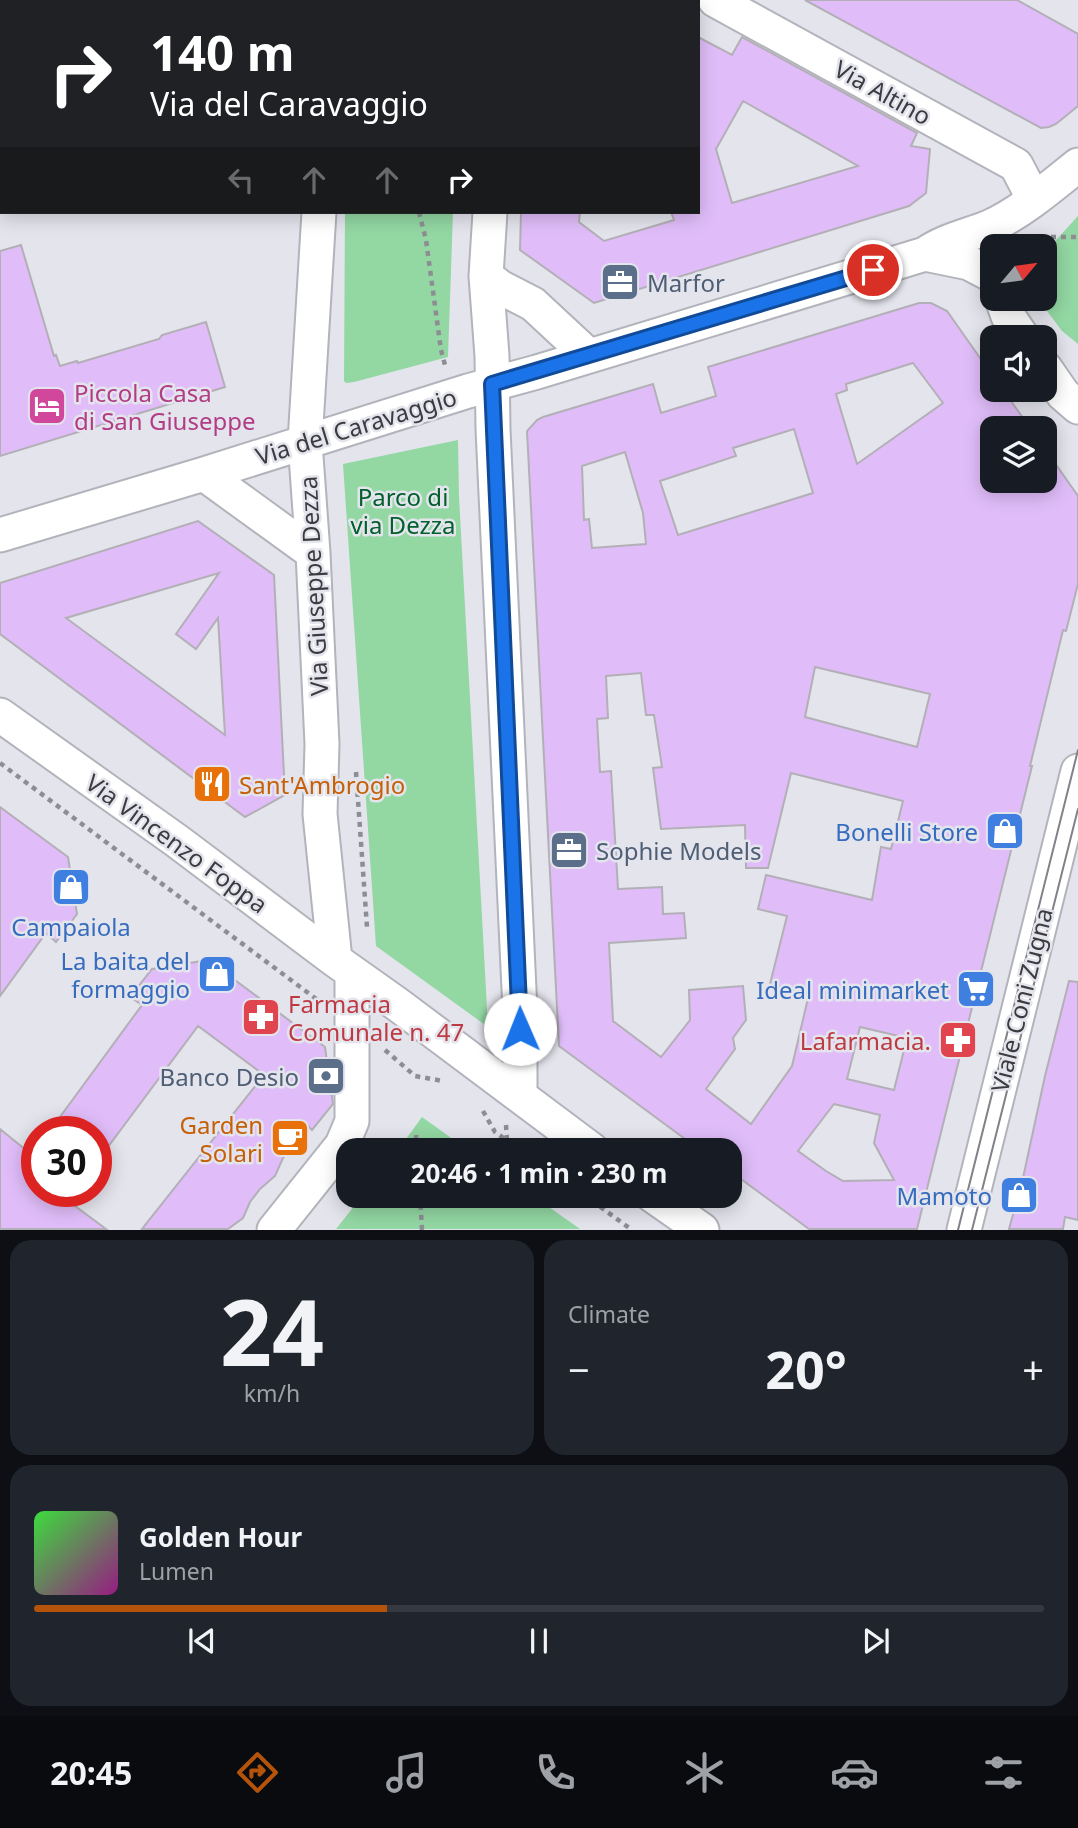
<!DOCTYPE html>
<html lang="en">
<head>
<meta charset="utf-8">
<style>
	body { margin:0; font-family:"Noto Sans",sans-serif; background:#20242c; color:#f1f3f6; height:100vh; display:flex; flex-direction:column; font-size:26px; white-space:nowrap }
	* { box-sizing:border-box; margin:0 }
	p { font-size:23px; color:#9ea1a6 }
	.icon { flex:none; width:38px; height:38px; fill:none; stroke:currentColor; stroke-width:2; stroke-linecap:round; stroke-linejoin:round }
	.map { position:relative; height:1230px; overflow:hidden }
	.side { display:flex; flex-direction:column; gap:10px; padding:10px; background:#0d0f14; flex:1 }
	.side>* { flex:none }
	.hud { position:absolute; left:0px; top:0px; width:700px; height:214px; box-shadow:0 4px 18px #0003; background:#202124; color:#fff; overflow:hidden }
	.needle { width:46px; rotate:61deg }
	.fabs { position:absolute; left:980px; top:234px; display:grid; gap:14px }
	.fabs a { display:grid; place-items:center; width:77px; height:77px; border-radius:14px; background:#171b24; box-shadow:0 4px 18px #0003; font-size:35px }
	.speed { position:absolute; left:21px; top:1116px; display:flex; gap:14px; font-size:35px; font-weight:700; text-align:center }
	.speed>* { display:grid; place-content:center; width:91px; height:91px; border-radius:50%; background:#171b24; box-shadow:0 4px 18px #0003; line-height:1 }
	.speed .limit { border:10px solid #d22; background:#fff; color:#111 }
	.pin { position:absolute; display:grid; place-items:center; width:60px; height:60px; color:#fff; margin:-30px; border:4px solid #fff; border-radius:50%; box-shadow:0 2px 7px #0007 }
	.me { position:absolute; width:77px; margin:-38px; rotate:359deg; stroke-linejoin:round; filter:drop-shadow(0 0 5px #0008) }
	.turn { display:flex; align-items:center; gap:24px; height:147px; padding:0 35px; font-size:32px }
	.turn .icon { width:91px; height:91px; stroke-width:2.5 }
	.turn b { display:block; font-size:49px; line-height:60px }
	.lanes { display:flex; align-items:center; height:66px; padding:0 35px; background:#0003; justify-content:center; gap:35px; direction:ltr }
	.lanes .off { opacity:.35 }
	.big { font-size:52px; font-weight:700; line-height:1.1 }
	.side .card { flex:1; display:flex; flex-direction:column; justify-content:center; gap:10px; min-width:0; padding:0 24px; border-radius:21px; background:#20242c }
	.side .dial { align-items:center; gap:0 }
	.dial b { font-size:91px; line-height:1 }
	.song { display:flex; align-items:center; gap:21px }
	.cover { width:84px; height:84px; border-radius:10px; background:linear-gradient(135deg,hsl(120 70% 55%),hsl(310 70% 35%)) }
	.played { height:7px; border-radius:4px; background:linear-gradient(90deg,#b45309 35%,#363941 35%) }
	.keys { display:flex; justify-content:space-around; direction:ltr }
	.heat { display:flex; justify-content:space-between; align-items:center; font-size:38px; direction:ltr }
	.side .tiles { flex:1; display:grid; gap:10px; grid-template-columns:1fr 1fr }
	.card:last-child { grid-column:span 2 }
	.trip { position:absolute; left:336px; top:1138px; width:406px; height:70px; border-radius:21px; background:#171b24; box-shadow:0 4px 18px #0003; font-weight:700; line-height:70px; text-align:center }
	.tabs { display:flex; height:112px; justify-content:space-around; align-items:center; background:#090b0e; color:#9ea1a6 }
	.tabs .icon { width:49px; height:49px }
	.tabs .active { color:#b45309 }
	.tabs b { font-size:32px; color:#f1f3f6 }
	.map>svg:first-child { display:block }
	.green { fill:#93d7a3 }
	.building { fill:#e0bdf9; stroke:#b3afb6; stroke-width:2; fill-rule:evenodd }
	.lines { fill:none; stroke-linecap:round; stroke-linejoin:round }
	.street-casing { stroke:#b2b3bb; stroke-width:37 }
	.path { stroke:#8d8d94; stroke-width:4.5; stroke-dasharray:5 5; stroke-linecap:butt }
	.street { stroke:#fff; stroke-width:33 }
	.tram { stroke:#818187; stroke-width:2 }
	.route-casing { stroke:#114b97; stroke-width:18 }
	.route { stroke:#1a73e8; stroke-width:12 }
	.labels { text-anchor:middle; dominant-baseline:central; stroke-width:5; stroke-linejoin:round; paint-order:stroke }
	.street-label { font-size:24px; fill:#3c3c40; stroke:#e4e4ed }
	.service-label { font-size:24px; fill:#4e5e75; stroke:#e4e4ed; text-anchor:start }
	.hotel-label { font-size:24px; fill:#b23c85; stroke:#e4e4ed; text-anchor:start }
	.park-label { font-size:24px; fill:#02602c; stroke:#e4e4ed }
	.food-label { font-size:24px; fill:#c56008; stroke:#e4e4ed; text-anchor:start }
	.shop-label { font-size:24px; fill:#366cbe; stroke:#e4e4ed; text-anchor:end }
	.health-label { font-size:24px; fill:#be3a42; stroke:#e4e4ed; text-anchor:start }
</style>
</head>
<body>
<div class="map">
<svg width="1078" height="1230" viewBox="0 0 1078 1230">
	<rect width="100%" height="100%" fill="#e4e4ed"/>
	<!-- green -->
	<path class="green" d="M345,212H453L448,357L354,382L346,383L344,381Z
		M1078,216V344L1062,331L1038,299H1045V252Z
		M458,440L459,497L488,1027L376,946L343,464Z
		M422,1117L468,1150H398Z
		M363,1195H532L580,1229H336Z"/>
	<!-- building -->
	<path class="building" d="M805,0H1017L1078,34V106L1056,124L1049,127L1041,128Z
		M698,37L732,55L742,37L917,133L911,146L930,149L926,193L909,206L594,303L520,250L521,212H580L579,222L604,241L674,220L671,212H698ZM743,101L858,166L732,203L716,149Z
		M21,245L54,356L56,355L60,366L77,361L78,363L159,339L162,335L206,322L225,387L0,456V251Z
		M919,303H931L947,311L992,375V390H1003L1031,429H992V481H1045V449L1078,496V584L1066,631L1063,630L1030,766H1032L917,1229H809L730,1171V1150H700L559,1046L527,431L537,420L543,417L653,384L661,413L716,396L708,367ZM913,363L943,403L857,464L836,394L847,390L846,384ZM794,429L813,493L678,535L660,481L736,456L733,448ZM625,452L643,513L646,544L592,548L589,519L584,520L582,466ZM815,667L930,694L917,747L805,717ZM641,673L646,715H654L662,767L653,768L661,829L745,825L746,868H768L791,773L903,801L891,849L881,847L872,900L766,875L758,909L787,916L770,984L809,994L792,1066L751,1124L706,1089L735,1049L733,1038L746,1020L743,986L689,990L690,1020L661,1057L613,1021L609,943L686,938L684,913L663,914L662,887L618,889L611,771L600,772L597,719L608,718L606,676ZM860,1027L907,1038L894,1090L847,1079ZM834,1104L880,1115L874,1143L894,1180L843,1181L826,1171L798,1151Z
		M198,521L274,575L285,795L245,817L0,634V583ZM219,573L176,634L196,649L218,618L225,735L66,618Z
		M0,807L68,857L77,914L56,942L46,933L0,996Z
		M208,960L325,1047L333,1104L312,1130L308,1126L283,1158L275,1176L260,1189L250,1202L243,1218L228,1229H142L264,1075L198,1026L96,1163V1132H49L142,1005L130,997L152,969Z
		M1069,981L1078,982V1220L1065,1217L1063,1229H1009L1023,1178L1045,1076Z
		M0,1129L37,1159V1192H56L106,1229H0Z"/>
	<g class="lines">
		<!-- street casing -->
		<g class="street-casing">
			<path id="street" d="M715,0L1016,165L1027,186L1032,201
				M331,2V0
				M506,2V0
				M319,212L305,442L313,553L322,744L320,814L335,960
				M490,212L486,276L492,356L493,429L520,1011V1096
				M925,254L969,263L992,275
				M486,276L500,287L533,304L589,356
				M1002,299L1008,316L1023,338
				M1045,368L1063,394L1078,407
				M204,474L313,553
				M0,535L204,474L468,391L537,372L925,254C945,240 967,236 989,227C1019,214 1052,186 1078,165
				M0,715L177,841L335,960L397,1004L592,1150
				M652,1195L702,1230
				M274,1230L342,1145L352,1121V973
				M964,1230L1078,771"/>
		</g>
		<!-- path -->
		<path class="path" d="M424,2V0
			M419,212L426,240L441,350L445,365
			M1051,237H1078
			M0,763L319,1001
			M356,772L367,927
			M385,1050L415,1076L443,1081
			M483,1111L495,1132L520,1150
			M506,1125L507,1140
			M416,1135L417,1150
			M420,1195L422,1230
			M584,1195L632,1230"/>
		<!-- street -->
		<use href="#street" class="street"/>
		<!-- tram -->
		<path class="tram" d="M958,1230L1078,750
			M972,1230L1078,809"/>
	</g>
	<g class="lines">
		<!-- route casing -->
		<g class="route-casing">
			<path id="route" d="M520,1029L492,384L873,270"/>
		</g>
		<!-- route -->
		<use href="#route" class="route"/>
	</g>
	<!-- icons -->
	<defs>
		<g id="office-square" transform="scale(2.0125)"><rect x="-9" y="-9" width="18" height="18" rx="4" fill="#5c6f8a" stroke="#e4e4ed"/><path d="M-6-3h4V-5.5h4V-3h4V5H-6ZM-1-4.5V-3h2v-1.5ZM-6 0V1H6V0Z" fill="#fff"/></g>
		<g id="hotel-square" transform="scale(2.0125)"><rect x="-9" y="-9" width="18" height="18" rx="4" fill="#d1479c" stroke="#e4e4ed"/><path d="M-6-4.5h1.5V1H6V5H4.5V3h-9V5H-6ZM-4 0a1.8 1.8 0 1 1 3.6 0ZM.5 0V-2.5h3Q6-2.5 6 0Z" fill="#fff"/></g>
		<g id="restaurant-square" transform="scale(2.0125)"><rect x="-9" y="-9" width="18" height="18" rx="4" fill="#e8710a" stroke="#e4e4ed"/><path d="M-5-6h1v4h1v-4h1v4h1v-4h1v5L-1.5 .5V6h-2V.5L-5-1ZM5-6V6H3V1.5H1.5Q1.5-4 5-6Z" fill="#fff"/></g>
		<g id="shop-square" transform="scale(2.0125)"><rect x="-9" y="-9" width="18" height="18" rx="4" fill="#3f7fe0" stroke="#e4e4ed"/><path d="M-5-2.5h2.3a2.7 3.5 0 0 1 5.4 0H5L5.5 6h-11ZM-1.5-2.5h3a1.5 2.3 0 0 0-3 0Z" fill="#fff"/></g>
		<g id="supermarket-square" transform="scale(2.0125)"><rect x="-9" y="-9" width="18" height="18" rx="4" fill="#3f7fe0" stroke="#e4e4ed"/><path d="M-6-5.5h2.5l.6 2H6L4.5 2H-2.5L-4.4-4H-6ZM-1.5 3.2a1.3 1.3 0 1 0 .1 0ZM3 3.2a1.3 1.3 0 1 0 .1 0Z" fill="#fff"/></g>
		<g id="pharmacy-square" transform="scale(2.0125)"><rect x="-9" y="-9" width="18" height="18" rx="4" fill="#e0444e" stroke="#e4e4ed"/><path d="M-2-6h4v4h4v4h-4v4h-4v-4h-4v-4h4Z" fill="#fff"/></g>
		<g id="bank-square" transform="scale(2.0125)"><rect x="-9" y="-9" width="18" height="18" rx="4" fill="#5c6f8a" stroke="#e4e4ed"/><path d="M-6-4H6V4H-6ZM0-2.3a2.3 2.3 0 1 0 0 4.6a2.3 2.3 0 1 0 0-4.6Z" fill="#fff"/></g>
		<g id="cafe-square" transform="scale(2.0125)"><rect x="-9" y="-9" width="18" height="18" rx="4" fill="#e8710a" stroke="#e4e4ed"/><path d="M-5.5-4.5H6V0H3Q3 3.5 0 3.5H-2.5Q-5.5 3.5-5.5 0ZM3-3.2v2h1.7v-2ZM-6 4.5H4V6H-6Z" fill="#fff"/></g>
	</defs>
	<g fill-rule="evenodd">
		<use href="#office-square" x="620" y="282"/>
		<use href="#hotel-square" x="47" y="406"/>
		<use href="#restaurant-square" x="212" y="784"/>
		<use href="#shop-square" x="1005" y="831"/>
		<use href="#office-square" x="569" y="850"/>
		<use href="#shop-square" x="71" y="887"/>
		<use href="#shop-square" x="217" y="974"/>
		<use href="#supermarket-square" x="976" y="989"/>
		<use href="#pharmacy-square" x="261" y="1017"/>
		<use href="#pharmacy-square" x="958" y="1040"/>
		<use href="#bank-square" x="326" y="1076"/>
		<use href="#cafe-square" x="290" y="1138"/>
		<use href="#shop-square" x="1019" y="1195"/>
	</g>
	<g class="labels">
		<!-- street labels -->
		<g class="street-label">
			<text transform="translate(883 92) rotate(29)">Via Altino</text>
			<text transform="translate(356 426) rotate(-17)">Via del Caravaggio</text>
			<text transform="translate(313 586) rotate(-93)">Via Giuseppe Dezza</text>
			<text transform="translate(177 843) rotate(36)">Via Vincenzo Foppa</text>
			<text transform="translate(1021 1000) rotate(-76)">Viale Coni Zugna</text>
		</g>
		<!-- service labels -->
		<g class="service-label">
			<text x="647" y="282">Marfor</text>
			<text x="596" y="850">Sophie Models</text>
			<text x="299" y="1076" text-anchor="end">Banco Desio</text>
		</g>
		<!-- hotel labels -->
		<g class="hotel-label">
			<text x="74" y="392">Piccola Casa<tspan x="74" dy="28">di San Giuseppe</tspan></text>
		</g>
		<!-- park labels -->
		<g class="park-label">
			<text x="403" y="496">Parco di<tspan x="403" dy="28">via Dezza</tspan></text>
		</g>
		<!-- food labels -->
		<g class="food-label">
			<text x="239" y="784">Sant'Ambrogio</text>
			<text x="263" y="1124" text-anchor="end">Garden<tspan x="263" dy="28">Solari</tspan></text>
		</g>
		<!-- shop labels -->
		<g class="shop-label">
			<text x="978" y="831">Bonelli Store</text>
			<text x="71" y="926" text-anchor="middle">Campaiola</text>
			<text x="190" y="960">La baita del<tspan x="190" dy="28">formaggio</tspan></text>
			<text x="949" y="989">Ideal minimarket</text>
			<text x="992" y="1195">Mamoto</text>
		</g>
		<!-- health labels -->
		<g class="health-label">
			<text x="288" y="1003">Farmacia<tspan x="288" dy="28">Comunale n. 47</tspan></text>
			<text x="931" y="1040" text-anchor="end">Lafarmacia.</text>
		</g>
	</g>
</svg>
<div class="fabs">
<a><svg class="needle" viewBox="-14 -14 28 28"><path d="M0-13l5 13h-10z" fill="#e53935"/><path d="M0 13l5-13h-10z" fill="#9ea1a6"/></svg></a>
<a><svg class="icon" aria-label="sound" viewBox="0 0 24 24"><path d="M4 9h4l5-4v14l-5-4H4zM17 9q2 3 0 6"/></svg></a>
<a><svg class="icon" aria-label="layers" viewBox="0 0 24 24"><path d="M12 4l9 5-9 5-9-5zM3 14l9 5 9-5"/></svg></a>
</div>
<div class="speed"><div class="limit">30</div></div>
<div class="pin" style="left:873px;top:270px;background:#d93025"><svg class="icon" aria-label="arrive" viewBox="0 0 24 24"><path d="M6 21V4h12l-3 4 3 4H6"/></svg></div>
<svg class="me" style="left:520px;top:1029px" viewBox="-20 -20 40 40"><circle r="19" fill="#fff"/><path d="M0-13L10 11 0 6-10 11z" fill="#1a73e8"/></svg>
<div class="trip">20:46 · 1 min · 230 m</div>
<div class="hud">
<div class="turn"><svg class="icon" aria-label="right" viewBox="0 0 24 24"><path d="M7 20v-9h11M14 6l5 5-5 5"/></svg><div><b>140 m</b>Via del Caravaggio</div></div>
<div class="lanes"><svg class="icon off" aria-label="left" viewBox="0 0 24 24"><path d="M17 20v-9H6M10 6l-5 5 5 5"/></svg><svg class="icon off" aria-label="ahead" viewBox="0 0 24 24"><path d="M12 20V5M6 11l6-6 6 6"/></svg><svg class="icon off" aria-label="ahead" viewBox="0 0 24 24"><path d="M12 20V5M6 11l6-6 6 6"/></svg><svg class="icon" aria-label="right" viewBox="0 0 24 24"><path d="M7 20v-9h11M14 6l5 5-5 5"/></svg></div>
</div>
</div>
<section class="side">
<div class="tiles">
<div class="card dial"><b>24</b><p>km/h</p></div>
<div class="card"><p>Climate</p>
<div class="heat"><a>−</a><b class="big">20°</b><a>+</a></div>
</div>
<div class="card">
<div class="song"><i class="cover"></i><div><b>Golden Hour</b><p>Lumen</p></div></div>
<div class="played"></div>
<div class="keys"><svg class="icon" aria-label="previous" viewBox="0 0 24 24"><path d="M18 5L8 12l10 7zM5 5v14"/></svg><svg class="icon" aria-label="pause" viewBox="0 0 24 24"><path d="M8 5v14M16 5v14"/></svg><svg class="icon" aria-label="next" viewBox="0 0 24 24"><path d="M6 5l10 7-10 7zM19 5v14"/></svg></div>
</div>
</div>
</section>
<nav class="tabs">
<b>20:45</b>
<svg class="icon active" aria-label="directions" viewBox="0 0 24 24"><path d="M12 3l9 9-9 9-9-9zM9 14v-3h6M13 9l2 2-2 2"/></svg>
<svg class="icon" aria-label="music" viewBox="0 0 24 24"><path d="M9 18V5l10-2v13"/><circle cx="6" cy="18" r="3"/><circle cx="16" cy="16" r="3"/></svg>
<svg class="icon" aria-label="phone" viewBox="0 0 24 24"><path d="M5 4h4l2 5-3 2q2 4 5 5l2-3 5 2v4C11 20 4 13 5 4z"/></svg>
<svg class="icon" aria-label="climate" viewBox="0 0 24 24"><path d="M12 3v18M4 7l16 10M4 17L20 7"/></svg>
<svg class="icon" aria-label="car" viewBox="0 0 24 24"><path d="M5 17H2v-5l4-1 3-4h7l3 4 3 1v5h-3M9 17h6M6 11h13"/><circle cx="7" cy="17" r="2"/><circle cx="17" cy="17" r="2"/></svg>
<svg class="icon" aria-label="filters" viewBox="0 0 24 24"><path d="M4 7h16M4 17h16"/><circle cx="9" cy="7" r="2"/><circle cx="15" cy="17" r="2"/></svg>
</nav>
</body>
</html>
